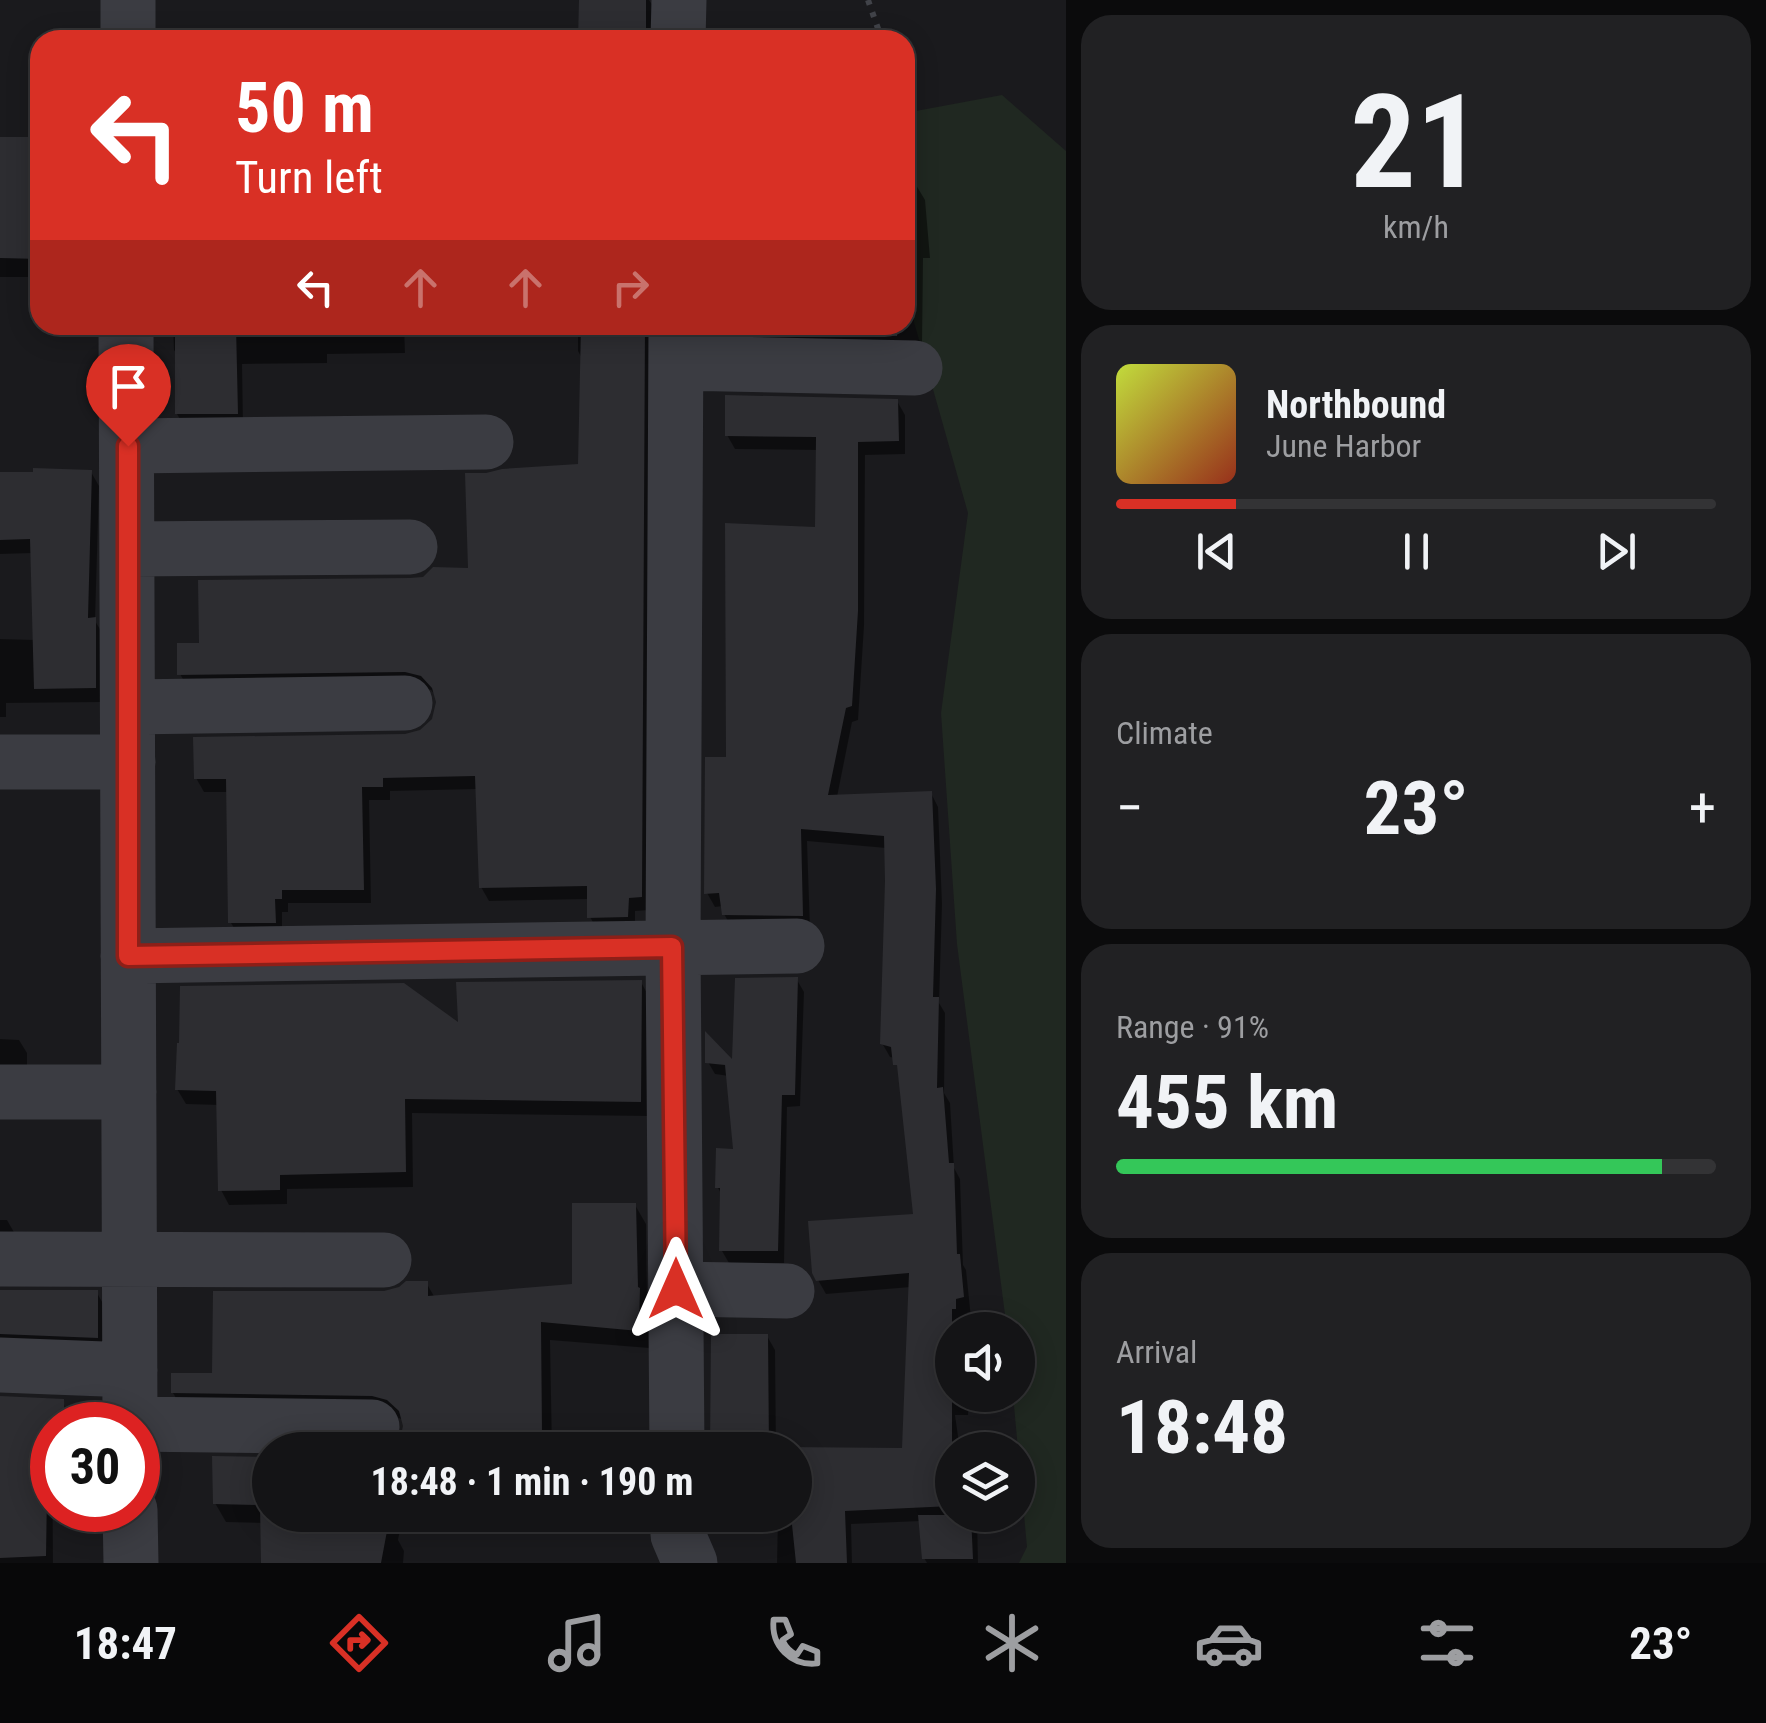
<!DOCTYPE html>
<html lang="en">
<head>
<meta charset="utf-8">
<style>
	body { margin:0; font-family:"Roboto Condensed",sans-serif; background:#212123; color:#f1f3f6; height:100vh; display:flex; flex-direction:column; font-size:38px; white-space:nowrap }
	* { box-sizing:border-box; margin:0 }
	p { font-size:32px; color:#9d9ea1 }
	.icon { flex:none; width:55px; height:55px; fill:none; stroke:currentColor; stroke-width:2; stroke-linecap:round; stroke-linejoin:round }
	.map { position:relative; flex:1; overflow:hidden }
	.details { display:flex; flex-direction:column; gap:15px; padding:15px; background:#0b0b0c; width:700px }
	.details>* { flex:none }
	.banner { position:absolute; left:30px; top:30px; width:885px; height:305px; border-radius:30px; box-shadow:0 5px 25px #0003,0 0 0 2px #333335; background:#d93025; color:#fff; overflow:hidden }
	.buttons { position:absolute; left:935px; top:1312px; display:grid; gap:20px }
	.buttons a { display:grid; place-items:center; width:100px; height:100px; border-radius:50%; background:#141416; box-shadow:0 5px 25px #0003,0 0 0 2px #333335; font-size:50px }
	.speed { position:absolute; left:30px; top:1402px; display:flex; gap:20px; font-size:50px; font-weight:700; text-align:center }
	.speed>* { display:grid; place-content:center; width:130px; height:130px; border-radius:50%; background:#141416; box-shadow:0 5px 25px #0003,0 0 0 2px #333335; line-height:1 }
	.speed .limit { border:15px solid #d22; background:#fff; color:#111 }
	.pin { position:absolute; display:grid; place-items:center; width:85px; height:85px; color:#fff; margin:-102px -42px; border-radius:50% 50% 50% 0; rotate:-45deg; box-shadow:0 0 10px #0007 }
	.pin .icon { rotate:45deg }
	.me { position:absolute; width:110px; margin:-55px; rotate:0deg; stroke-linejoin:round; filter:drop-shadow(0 0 8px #0008) }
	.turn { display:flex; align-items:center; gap:35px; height:210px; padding:0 40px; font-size:45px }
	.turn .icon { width:130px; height:130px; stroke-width:2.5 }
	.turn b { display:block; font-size:70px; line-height:85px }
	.lanes { display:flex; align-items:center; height:95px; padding:0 40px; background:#0003; justify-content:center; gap:50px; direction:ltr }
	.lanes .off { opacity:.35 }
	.big { font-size:75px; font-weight:700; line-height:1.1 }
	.details .widget { flex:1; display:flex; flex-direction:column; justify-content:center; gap:15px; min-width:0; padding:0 35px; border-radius:30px; background:#212123 }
	.details .dial { align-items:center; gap:0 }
	.dial b { font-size:130px; line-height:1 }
	.song { display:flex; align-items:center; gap:30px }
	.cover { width:120px; height:120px; border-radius:15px; background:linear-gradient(135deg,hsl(70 70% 55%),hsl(10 70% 35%)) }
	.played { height:10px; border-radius:5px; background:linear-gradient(90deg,#d93025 20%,#333335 20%) }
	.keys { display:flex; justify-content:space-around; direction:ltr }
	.heat { display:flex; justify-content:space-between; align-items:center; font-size:55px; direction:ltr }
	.charge { height:15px; border-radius:8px; background:linear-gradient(90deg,#34c759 91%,#333335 0) }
	.trip { position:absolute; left:252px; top:1432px; width:560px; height:100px; border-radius:50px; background:#141416; box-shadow:0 5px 25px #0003,0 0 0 2px #333335; font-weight:700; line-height:100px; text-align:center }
	.tabs { display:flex; height:160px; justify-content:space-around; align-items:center; background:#080809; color:#9d9ea1 }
	.tabs .icon { width:70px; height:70px }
	.tabs .selected { color:#d93025 }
	.tabs b { font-size:45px; color:#f1f3f6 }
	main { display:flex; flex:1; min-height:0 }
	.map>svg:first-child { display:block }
	.green { fill:#202821 }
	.shadow { fill:#0007 }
	.building { fill:#2d2d31 }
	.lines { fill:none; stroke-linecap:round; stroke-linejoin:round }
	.path { stroke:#414349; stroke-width:6; stroke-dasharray:5 8; stroke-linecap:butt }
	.street { stroke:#3b3c42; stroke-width:55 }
	.route-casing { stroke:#8d1f18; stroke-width:25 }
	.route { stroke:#d93025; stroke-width:18 }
</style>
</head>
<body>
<main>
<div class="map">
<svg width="1066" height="1563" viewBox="0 0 1066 1563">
	<rect width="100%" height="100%" fill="#1a1a1d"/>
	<!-- green -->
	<path class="green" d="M1002,95L1066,151V1563H1019L1027,1547L1013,1395H1018V1330H1007L957,944L941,713L968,513L914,322L905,248V113Z"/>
	<!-- shadow -->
	<path class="shadow" d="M581,0H649L653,6L652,40H581Z
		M0,139H40V277H0Z
		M916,185L925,200L930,258H923L922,344L734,347L725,332L726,325H905V186Z
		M173,325H404L405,353L327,354V363L242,364L243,425L184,426L177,414L178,356L174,350Z
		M578,325H652L649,910L635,911V930L598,931L590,917L589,899L489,901L481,887L478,789L390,791V800H369L371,903H288V912H282V936H239L231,923L229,792H204L196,778L421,732L434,720L437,696L431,690L414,685L188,688L180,674L202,645L410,581L471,570L581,467L583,360L578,351Z
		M897,401L905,415V454L865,455L864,626L858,720L852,722L837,797L931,793L938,807L942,904L939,1003L945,1013L944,1093L950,1103L954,1168L960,1179L963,1265L966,1270L971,1318V1330H952V1395H969L968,1415H955L960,1450H952V1515H977L978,1563H927L924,1558L921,1521L851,1524L852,1563H777L778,1515H795V1450L904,1451L911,1287L826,1294L814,1273L916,1216L900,1073L895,1058L890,1057L882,1043L886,848L807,841L810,929L732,928L724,914L723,906L715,907L707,893L728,760L817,529L818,450L735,449L727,435Z
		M91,472L99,486L95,621L103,634V702L6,703V717H0V639L35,640L33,553L0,554V475Z
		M797,980L804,992L800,1106L787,1107L784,1263H729L722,1251V1195L718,1188L736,1151L729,1076L715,1074L708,1062L735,1064Z
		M641,982L649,997L648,1116L412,1113L413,1187L287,1189V1204L229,1205L221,1190L219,1105L186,1104L177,1089L461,1027Z
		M0,1039L19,1040L27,1053V1074L0,1076Z
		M635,1205L646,1224L647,1304L650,1309L649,1348L550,1340L552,1450H395L400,1445L406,1426L402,1419L385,1414L184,1411L173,1393L215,1376L384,1294L427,1284L435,1298L574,1286Z
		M0,1220H7L15,1234L0,1244Z
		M0,1293H97L105,1307V1351L0,1350Z
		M767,1336L775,1350L776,1450H792H712Z
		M0,1399L62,1401L76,1425H52L53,1563H0Z
		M270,1459V1515H403L398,1540L404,1551L403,1563H263V1523L226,1522L215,1503Z
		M608,1515H660L610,1518Z"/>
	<!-- building -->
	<path class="building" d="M579,0H646V40H578Z
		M0,137H40V259L0,258Z
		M175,325H236L238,414H175Z
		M581,325H645L642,897L629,898L628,917L587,918V886L479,888L475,776L383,778V787H362L364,890H282V899H275L276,923H228L226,779H194L193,737L405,734L420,730L432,719L436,702L432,688L421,676L405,672L177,675V643H199L198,580L410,578L423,577L433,567L468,568L465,473H486L502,469L578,464Z
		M723,325H897V336L723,333Z
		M725,395L898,399L899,441L858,442V611L852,706L846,708L828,795L932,791L936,889L933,997H939L937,1088L943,1087L949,1163H954L957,1254H960L964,1297L956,1299V1309H952V1506L845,1511L847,1563H796L791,1515H795V1450H784L783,1447L902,1448L909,1273L816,1281L812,1273L808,1221L913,1214L897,1065H893L891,1047L880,1044L885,881L884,836L801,829L803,916L722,915L719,893L704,894L705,757H726L725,523L815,527L816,437L725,436Z
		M33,468L92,470L88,618L96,617V688L34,689L30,539L0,540V472H33Z
		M798,977L795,1095H782L778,1251H719L720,1188H715L716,1148L733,1149L725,1065L705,1063V1031L732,1059L735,978Z
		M642,980L641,1102L405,1099L406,1172L280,1175V1190L218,1191L216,1091L175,1090L177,1043H179L180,986L404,983L458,1022L456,982Z
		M572,1203H636L638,1287L640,1288L639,1331L541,1322L542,1433L401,1435L403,1426L399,1411L387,1400L372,1396L171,1393V1373H212L213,1291H384L399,1287L406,1281H428V1296L572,1284Z
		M0,1290H98V1338L0,1334Z
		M711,1334H768L769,1450H710Z
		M0,1396L64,1399L65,1425H52V1492H47L46,1556L0,1558Z
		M212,1456L270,1457V1515H390L381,1563H261L260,1505L213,1504Z
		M918,1515H971L973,1559H922Z"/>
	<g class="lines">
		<!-- path -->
		<path class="path" d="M868,0L882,40"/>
		<!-- street -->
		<path class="street" d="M128,40V0
			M678,40L679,0
			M126,325L130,1425
			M676,325L673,947L677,1450
			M676,363L915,368
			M128,446L486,442
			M128,549L410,547
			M128,707L405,703
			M0,762H128
			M128,956L797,946
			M0,1092H129
			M0,1259L384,1260
			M676,1289L787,1291
			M0,1365L130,1370
			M130,1424L372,1427
			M130,1510L131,1563
			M678,1515V1535L690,1563"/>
	</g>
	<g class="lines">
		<!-- route casing -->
		<g class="route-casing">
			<path id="route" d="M128,446V956L672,947L676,1289"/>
		</g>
		<!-- route -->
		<use href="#route" class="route"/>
	</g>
</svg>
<div class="buttons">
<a><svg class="icon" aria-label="sound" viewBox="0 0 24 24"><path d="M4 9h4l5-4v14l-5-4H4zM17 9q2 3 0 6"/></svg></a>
<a><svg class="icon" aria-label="layers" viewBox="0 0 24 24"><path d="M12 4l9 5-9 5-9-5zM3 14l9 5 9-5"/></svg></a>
</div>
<div class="speed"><div class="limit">30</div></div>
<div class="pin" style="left:128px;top:446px;background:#d93025"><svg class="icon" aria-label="arrive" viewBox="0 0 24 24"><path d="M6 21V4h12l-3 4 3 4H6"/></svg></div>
<svg class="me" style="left:676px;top:1289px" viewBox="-20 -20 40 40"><path d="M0-17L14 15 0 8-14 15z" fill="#d93025" stroke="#fff" stroke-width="4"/></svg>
<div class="trip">18:48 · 1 min · 190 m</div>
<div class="banner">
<div class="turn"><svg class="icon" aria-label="left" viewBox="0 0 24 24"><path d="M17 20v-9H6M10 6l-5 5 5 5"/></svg><div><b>50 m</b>Turn left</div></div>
<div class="lanes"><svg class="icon" aria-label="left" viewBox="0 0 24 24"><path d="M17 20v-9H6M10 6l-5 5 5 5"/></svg><svg class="icon off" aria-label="ahead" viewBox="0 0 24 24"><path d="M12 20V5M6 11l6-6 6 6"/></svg><svg class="icon off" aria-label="ahead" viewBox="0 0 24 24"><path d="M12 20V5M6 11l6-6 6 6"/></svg><svg class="icon off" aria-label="right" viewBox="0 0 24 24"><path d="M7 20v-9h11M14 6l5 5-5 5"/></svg></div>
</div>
</div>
<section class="details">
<div class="widget dial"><b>21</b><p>km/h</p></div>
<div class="widget">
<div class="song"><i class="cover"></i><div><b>Northbound</b><p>June Harbor</p></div></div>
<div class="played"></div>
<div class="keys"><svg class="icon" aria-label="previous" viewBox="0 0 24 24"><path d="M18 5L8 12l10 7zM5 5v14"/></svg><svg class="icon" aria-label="pause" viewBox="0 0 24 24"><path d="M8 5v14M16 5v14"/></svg><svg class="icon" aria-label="next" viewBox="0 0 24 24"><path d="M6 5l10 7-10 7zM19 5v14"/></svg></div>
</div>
<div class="widget"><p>Climate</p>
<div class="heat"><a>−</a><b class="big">23°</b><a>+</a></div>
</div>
<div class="widget"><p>Range · 91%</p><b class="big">455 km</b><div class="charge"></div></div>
<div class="widget"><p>Arrival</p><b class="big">18:48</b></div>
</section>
</main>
<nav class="tabs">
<b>18:47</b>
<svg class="icon selected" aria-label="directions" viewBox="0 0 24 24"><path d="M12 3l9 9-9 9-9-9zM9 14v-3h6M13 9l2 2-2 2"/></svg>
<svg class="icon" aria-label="music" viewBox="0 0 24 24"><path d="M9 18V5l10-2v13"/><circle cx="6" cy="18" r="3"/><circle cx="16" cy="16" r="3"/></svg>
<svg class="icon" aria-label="phone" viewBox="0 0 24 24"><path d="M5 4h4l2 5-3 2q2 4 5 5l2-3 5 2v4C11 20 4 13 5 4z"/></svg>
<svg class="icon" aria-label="climate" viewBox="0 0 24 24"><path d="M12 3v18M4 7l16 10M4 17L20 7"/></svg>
<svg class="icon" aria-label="car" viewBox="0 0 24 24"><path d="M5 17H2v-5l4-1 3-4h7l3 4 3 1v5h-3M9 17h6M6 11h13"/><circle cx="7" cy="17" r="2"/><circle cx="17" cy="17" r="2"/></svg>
<svg class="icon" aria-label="filters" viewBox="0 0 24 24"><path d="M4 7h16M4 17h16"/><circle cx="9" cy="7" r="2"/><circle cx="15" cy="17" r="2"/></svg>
<b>23°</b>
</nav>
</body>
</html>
